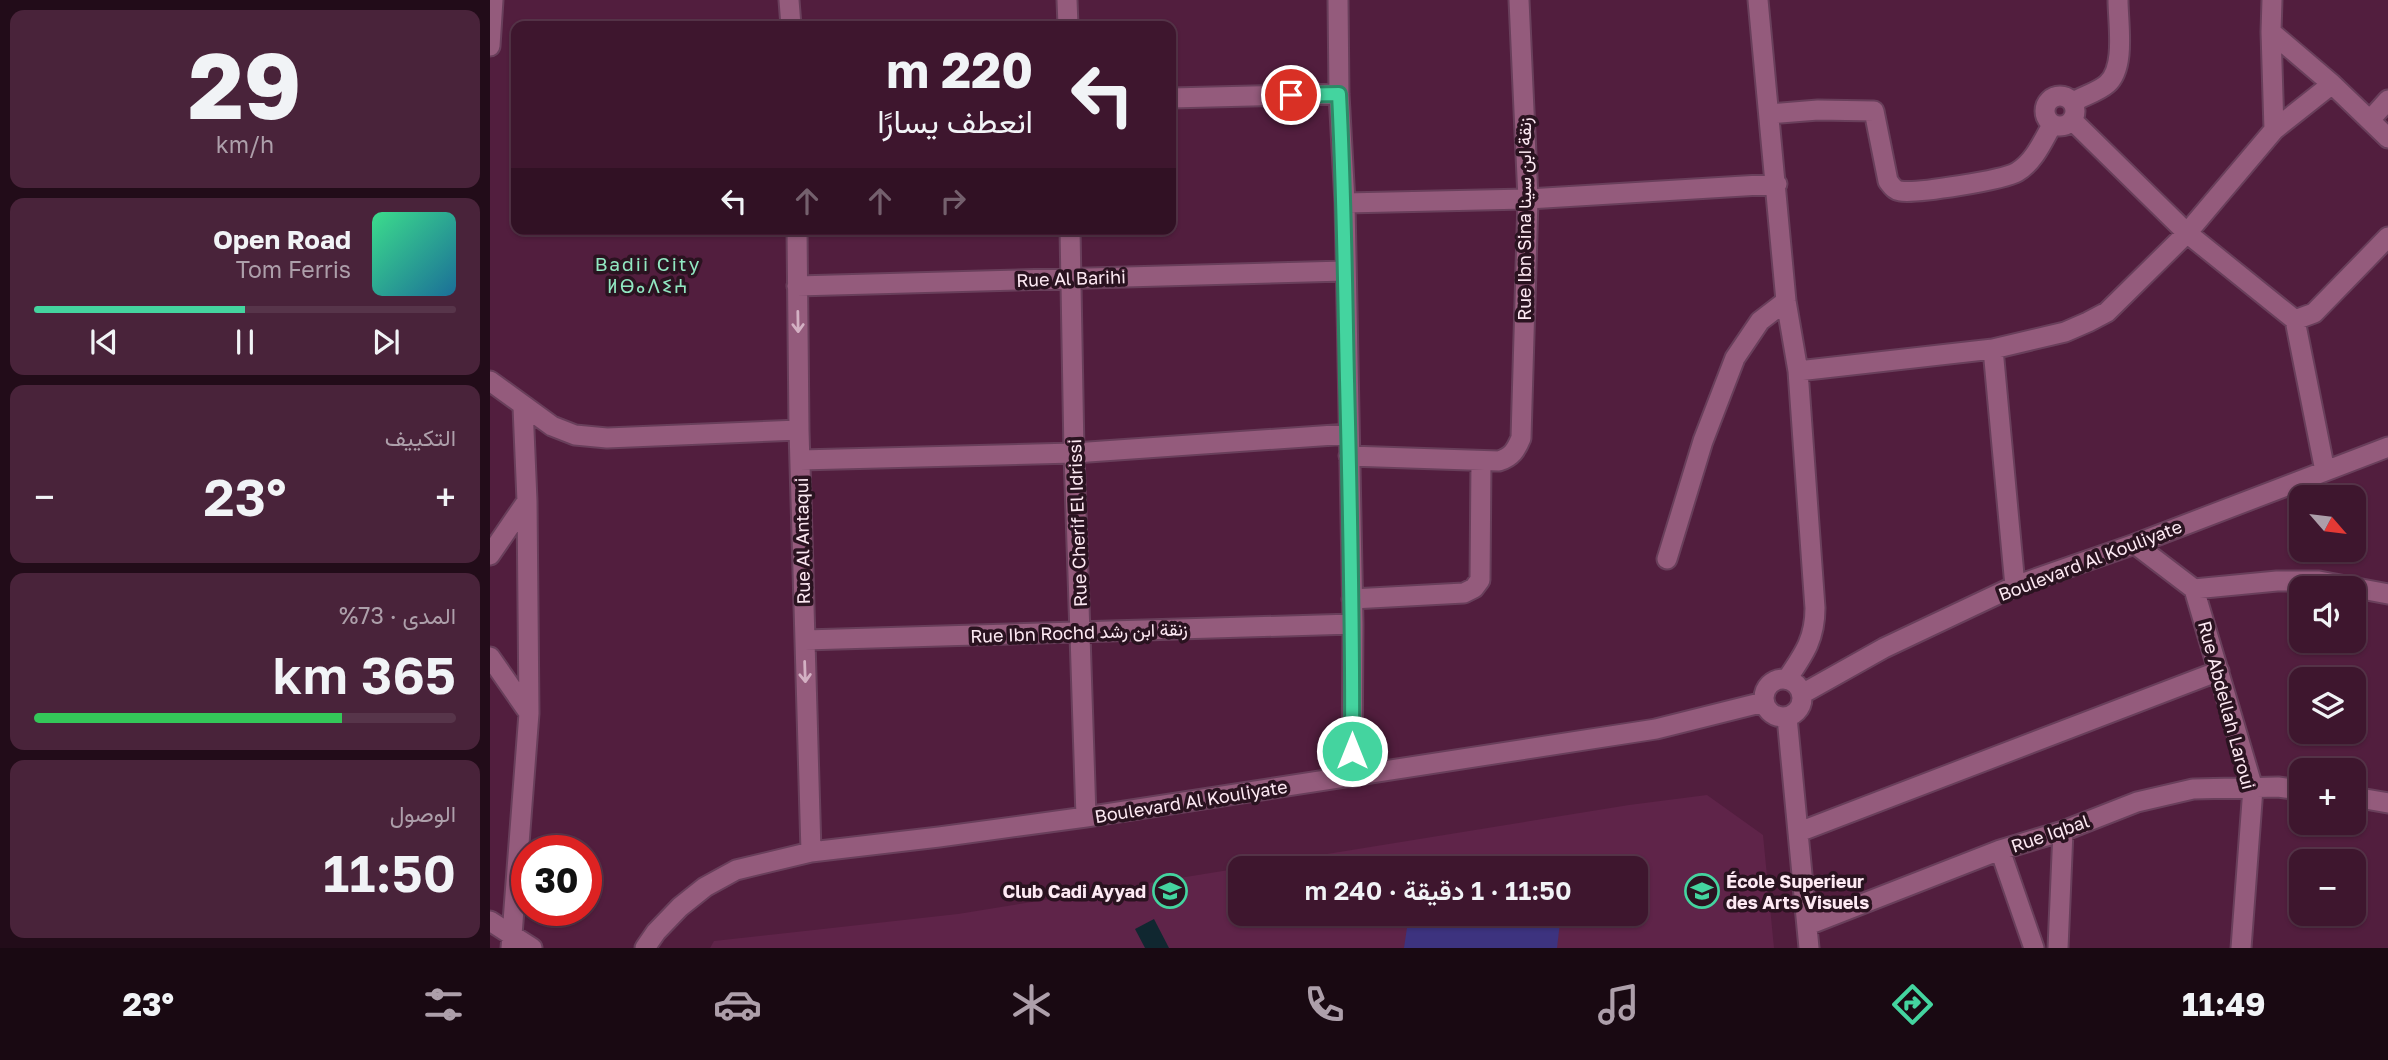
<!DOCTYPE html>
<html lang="ar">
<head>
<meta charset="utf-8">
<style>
	body { margin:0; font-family:"Golos Text",Vazirmatn,"Noto Sans Tifinagh",sans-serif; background:#49233a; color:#f1f3f6; direction:rtl; height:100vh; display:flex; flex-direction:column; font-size:26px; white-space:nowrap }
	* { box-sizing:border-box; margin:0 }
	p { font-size:23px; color:#ad9faa }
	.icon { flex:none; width:38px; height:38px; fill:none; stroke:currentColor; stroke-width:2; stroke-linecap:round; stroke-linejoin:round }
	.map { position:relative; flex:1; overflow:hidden; direction:ltr }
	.details { display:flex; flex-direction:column; gap:10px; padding:10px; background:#220c19; width:490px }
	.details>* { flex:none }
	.hud { position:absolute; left:21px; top:21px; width:665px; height:214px; border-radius:14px; box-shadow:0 2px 5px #0004,0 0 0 2px #57354a; direction:rtl; background:#3e162e; color:#f1f3f6; overflow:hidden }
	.needle { width:46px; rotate:118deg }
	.fabs { position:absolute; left:1799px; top:485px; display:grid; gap:14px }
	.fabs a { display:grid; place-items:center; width:77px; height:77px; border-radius:14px; background:#3e162e; box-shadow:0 2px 5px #0004,0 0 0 2px #57354a; font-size:35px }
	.speed { position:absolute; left:21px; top:835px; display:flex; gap:14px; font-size:35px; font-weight:700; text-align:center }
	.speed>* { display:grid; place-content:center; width:91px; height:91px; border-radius:50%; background:#3e162e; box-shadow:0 2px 5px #0004,0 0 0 2px #57354a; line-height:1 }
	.speed .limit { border:10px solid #d22; background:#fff; color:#111 }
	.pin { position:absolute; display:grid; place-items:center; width:60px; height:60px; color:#fff; margin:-30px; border:4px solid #fff; border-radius:50%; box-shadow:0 2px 7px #0007 }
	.me { position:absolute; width:77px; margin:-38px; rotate:0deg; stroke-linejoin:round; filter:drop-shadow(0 0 5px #0008) }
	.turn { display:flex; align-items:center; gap:24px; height:147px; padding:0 28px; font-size:32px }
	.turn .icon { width:91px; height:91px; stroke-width:2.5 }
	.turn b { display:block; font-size:49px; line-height:60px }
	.lanes { display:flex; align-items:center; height:66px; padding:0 28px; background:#0003; justify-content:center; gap:35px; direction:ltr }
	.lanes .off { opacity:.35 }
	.big { font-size:52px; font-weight:600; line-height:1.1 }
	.details .widget { flex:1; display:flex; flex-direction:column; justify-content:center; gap:10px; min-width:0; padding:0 24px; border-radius:14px; background:#49233a }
	.details .dial { align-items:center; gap:0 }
	.dial b { font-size:91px; line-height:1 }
	.song { display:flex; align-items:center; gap:21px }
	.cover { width:84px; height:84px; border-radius:10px; background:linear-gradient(135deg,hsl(150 70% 55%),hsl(200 70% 35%)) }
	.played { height:7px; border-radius:4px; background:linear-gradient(90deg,#44d49f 50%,#57354a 50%) }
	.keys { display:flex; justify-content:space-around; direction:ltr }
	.heat { display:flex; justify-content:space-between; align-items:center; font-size:38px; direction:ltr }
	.charge { height:10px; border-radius:5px; background:linear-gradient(90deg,#34c759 73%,#57354a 0) }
	.trip { position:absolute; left:738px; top:856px; width:420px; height:70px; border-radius:14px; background:#3e162e; box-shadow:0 2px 5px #0004,0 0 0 2px #57354a; font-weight:600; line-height:70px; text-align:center; direction:rtl }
	.tab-bar { display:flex; height:112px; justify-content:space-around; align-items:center; background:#190912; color:#ad9faa }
	.tab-bar .icon { width:49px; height:49px }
	.tab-bar .active { color:#44d49f }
	.tab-bar b { font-size:32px; color:#f1f3f6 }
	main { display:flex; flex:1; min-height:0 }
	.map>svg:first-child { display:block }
	.built { fill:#5f2449; fill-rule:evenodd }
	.green { fill:#3d337f }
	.water { fill:#102730 }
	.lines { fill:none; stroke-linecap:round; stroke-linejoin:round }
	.minor-casing { stroke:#693f5b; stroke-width:23 }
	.minor { stroke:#945b7c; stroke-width:19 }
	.oneway { stroke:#d3b0c3 }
	.route-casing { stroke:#2c8a67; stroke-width:18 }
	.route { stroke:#44d49f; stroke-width:12 }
	.labels { text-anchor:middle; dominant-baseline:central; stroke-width:7; stroke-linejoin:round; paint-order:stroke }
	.street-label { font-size:18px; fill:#fde9f3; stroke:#2a1320 }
	.poi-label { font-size:18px; font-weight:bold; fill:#fde9f3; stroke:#2a1320; text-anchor:start }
	.neighbourhood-label { font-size:19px; letter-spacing:2px; fill:#92e8c2; stroke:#2a1320 }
</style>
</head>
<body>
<main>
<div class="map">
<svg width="1898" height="948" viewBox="0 0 1898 948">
	<rect width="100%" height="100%" fill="#521e3e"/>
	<!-- built -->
	<path class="built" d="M1217,795L1273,835L1284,948H220L224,941L468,914L1139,805ZM751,868H1146V914H751Z"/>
	<!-- green -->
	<path class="green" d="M919,914H1071L1067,948H914Z"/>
	<!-- water -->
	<path class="water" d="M664,919L679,948H655L645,929Z"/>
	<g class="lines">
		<!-- minor casing -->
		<g class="minor-casing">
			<path id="minor" d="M299,0L301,26
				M577,0L578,26
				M848,0L849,94L855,203L863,624L862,777
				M1268,0L1296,301L1308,371L1325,608C1325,639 1314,654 1297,679
				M1782,0L1781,32L1842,84L1898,138
				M1781,32L1784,130
				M0,46L3,0
				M1555 111a15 15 0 1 1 30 0a15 15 0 1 1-30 0Z
				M681,98L849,94
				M1583,102C1593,96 1608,92 1617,84C1636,68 1628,23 1628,0
				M1279,114L1328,110L1384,111L1398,181C1402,186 1404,190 1410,191C1425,194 1514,180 1527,172C1544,162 1553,141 1562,125
				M1582,120L1697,233L1805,320L1824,313L1898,237
				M1880,120L1898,100
				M855,203L1038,199L1287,184
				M307,229L309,430L321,852
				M580,229L584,453L596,817
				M307,286L855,271
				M1805,320L1835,471
				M1503,349L1525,586
				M1308,371L1503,349L1575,332L1598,322L1617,312L1697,233L1784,130L1842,84
				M0,381L62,426L85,435L117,438L309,430
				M859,456L1009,461C1022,457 1026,450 1031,438L1038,199L1029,0
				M310,460L584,453L859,434
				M1645,544L1704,589L1787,581H1829L1898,594
				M0,555L37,501
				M1177,559L1213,441L1245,358L1270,321L1296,301
				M1704,589L1763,788L1751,948
				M862,599L974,593L984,588L990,580L991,461
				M315,640L863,624
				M0,657L39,713
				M1274 698a19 19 0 1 1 38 0a19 19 0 1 1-38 0Z
				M1312,694L1394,648L1525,586L1645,544L1898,447
				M1297,717L1319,948
				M1864,797L1898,803
				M1309,832L1729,671
				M1510,850L1544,948
				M0,921L42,948
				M1318,925L1510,850L1573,831L1647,802L1703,789L1788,787L1811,790
				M21,948L39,713L37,501L33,407
				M155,948L166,932L190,907L215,887L246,870L321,852L449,837L596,817L1166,729L1274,702
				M1568,948L1573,831"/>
		</g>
		<!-- minor -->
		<use href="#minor" class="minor"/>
	</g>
	<!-- one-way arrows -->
	<defs><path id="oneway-shaft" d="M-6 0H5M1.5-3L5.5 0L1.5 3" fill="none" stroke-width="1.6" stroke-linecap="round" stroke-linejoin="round" transform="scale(1.75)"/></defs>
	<g class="oneway">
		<use href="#oneway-shaft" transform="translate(308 322) rotate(89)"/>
		<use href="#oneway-shaft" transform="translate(315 672) rotate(88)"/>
	</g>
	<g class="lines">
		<!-- route casing -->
		<g class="route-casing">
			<path id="route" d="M801,95L849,94C854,189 855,285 857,380C860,504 863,627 862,751"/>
		</g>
		<!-- route -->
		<use href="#route" class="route"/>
	</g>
	<!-- icons -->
	<defs>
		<g id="university-ring" transform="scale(1.75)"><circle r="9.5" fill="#2a1320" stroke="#44d49f" stroke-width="1.5"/><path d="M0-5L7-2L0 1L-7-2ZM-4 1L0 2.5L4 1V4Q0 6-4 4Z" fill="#44d49f"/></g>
	</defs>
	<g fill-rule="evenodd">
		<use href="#university-ring" x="680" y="891"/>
		<use href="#university-ring" x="1212" y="891"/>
	</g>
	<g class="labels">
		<!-- street labels -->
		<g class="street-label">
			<text transform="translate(1034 219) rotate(-90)">Rue Ibn Sina زنقة ابن سينا</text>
			<text transform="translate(581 278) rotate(-2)">Rue Al Barihi</text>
			<text transform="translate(587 523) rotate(-92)">Rue Cherif El Idrissi</text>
			<text transform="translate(312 541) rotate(-91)">Rue Al Antaqui</text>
			<text transform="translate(1600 560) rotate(-21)">Boulevard Al Kouliyate</text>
			<text transform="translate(589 632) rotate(-2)">Rue Ibn Rochd زنقة ابن رشد</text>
			<text transform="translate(1737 705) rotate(75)">Rue Abdellah Laroui</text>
			<text transform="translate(701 801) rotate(-9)">Boulevard Al Kouliyate</text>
			<text transform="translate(1560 833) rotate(-19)">Rue Iqbal</text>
		</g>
		<!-- poi labels -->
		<g class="poi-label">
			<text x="1236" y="881">École Superieur<tspan x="1236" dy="21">des Arts Visuels</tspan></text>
			<text x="656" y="891" text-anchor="end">Club Cadi Ayyad</text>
		</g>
		<!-- neighbourhood labels -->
		<g class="neighbourhood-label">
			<text x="158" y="263">Badii City<tspan x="158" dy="22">ⵍⴱⴰⴷⵉⵄ</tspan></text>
		</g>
	</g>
</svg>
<div class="fabs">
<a><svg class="needle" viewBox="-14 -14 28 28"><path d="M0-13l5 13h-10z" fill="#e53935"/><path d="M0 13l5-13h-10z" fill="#ad9faa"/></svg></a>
<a><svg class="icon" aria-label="sound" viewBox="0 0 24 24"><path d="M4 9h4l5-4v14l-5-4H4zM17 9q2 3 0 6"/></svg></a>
<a><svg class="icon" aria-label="layers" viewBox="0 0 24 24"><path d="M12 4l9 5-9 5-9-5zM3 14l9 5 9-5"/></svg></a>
<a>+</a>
<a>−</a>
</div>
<div class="speed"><div class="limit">30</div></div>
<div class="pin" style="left:801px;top:95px;background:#d93025"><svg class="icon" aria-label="arrive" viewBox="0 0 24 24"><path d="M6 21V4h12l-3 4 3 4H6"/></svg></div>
<svg class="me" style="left:862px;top:751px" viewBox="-20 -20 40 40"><circle r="17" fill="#44d49f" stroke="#fff" stroke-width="3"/><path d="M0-11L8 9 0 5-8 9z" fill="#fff"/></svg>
<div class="trip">11:50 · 1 دقيقة · 240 m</div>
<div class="hud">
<div class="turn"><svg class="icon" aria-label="left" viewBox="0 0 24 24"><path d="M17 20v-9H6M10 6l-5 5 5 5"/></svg><div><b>220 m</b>انعطف يسارًا</div></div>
<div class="lanes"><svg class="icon" aria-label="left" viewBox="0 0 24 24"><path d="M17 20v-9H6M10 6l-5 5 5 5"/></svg><svg class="icon off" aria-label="ahead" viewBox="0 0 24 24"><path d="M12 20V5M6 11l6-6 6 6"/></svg><svg class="icon off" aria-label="ahead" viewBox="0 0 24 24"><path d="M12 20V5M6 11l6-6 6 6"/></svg><svg class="icon off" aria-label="right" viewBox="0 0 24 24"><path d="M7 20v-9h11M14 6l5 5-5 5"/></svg></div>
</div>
</div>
<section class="details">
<div class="widget dial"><b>29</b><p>km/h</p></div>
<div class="widget">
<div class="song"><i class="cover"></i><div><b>Open Road</b><p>Tom Ferris</p></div></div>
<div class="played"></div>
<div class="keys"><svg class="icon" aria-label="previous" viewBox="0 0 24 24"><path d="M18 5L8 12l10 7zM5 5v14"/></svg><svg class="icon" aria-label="pause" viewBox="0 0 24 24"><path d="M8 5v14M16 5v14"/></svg><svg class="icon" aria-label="next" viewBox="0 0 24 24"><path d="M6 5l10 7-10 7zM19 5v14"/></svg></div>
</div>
<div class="widget"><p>التكييف</p>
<div class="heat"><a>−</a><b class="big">23°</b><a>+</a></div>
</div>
<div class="widget"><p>المدى · 73%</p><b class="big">365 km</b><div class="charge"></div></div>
<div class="widget"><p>الوصول</p><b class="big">11:50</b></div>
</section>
</main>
<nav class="tab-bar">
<b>11:49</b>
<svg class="icon active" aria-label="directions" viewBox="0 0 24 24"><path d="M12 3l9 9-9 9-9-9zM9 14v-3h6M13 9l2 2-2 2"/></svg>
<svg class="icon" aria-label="music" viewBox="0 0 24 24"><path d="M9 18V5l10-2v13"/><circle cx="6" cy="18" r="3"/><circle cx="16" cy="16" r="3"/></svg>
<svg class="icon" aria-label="phone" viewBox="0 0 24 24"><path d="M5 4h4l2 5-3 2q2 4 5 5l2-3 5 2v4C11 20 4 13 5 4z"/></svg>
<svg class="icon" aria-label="climate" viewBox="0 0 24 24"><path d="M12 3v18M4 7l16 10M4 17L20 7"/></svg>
<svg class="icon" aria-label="car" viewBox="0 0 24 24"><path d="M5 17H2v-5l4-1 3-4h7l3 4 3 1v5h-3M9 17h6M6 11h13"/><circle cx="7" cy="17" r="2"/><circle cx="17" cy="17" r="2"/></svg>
<svg class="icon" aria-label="filters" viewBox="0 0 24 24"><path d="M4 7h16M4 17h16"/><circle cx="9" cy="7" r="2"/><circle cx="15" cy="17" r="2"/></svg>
<b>23°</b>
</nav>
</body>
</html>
